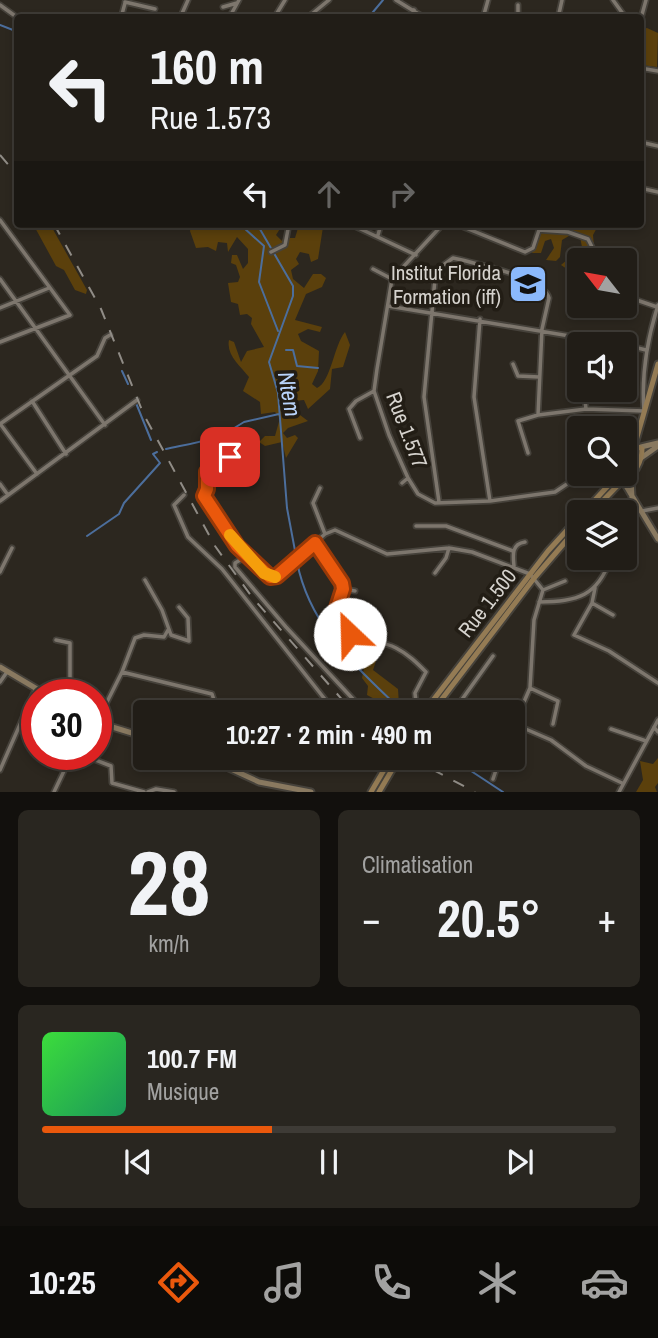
<!DOCTYPE html>
<html lang="fr">
<head>
<meta charset="utf-8">
<style>
	body { margin:0; font-family:"Archivo Narrow",sans-serif; background:#292620; color:#f1f3f6; height:100vh; display:flex; flex-direction:column; font-size:26px; white-space:nowrap }
	* { box-sizing:border-box; margin:0 }
	p { font-size:23px; color:#a2a2a1 }
	.icon { flex:none; width:38px; height:38px; fill:none; stroke:currentColor; stroke-width:2; stroke-linecap:round; stroke-linejoin:round }
	.map { position:relative; height:792px; overflow:hidden }
	.sheet { display:flex; flex-direction:column; gap:18px; padding:18px; background:#12100d; flex:1 }
	.sheet>* { flex:none }
	.guide { position:absolute; left:14px; top:14px; width:630px; height:214px; border-radius:7px; box-shadow:0 4px 10px #0003,0 0 0 2px #3e3b36; background:#211d17; color:#f1f3f6; overflow:hidden }
	.needle { width:46px; rotate:301deg }
	.fabs { position:absolute; left:567px; top:248px; display:grid; gap:14px }
	.fabs a { display:grid; place-items:center; width:70px; height:70px; border-radius:7px; background:#211d17; box-shadow:0 4px 10px #0003,0 0 0 2px #3e3b36; font-size:35px }
	.speed { position:absolute; left:21px; top:679px; display:flex; gap:14px; font-size:35px; font-weight:700; text-align:center }
	.speed>* { display:grid; place-content:center; width:91px; height:91px; border-radius:50%; background:#211d17; box-shadow:0 4px 10px #0003,0 0 0 2px #3e3b36; line-height:1 }
	.speed .limit { border:10px solid #d22; background:#fff; color:#111 }
	.pin { position:absolute; display:grid; place-items:center; width:60px; height:60px; color:#fff; margin:-30px; border-radius:14px; box-shadow:0 4px 10px #0006 }
	.me { position:absolute; width:77px; margin:-38px; rotate:336deg; stroke-linejoin:round; filter:drop-shadow(0 0 5px #0008) }
	.turn { display:flex; align-items:center; gap:24px; height:147px; padding:0 21px; font-size:32px }
	.turn .icon { width:91px; height:91px; stroke-width:2.5 }
	.turn b { display:block; font-size:49px; line-height:60px }
	.lanes { display:flex; align-items:center; height:66px; padding:0 21px; background:#0003; justify-content:center; gap:35px; direction:ltr }
	.lanes .off { opacity:.35 }
	.big { font-size:52px; font-weight:700; line-height:1.1 }
	.sheet .card { flex:1; display:flex; flex-direction:column; justify-content:center; gap:10px; min-width:0; padding:0 24px; border-radius:10px; background:#292620 }
	.sheet .dial { align-items:center; gap:0 }
	.dial b { font-size:91px; line-height:1 }
	.song { display:flex; align-items:center; gap:21px }
	.cover { width:84px; height:84px; border-radius:10px; background:linear-gradient(135deg,hsl(120 70% 55%),hsl(150 70% 35%)) }
	.played { height:7px; border-radius:4px; background:linear-gradient(90deg,#ea580c 40%,#3e3b36 40%) }
	.keys { display:flex; justify-content:space-around; direction:ltr }
	.heat { display:flex; justify-content:space-between; align-items:center; font-size:38px; direction:ltr }
	.sheet .tiles { flex:1; display:grid; gap:18px; grid-template-columns:1fr 1fr }
	.card:last-child { grid-column:span 2 }
	.trip { position:absolute; left:133px; top:700px; width:392px; height:70px; border-radius:7px; background:#211d17; box-shadow:0 4px 10px #0003,0 0 0 2px #3e3b36; font-weight:700; line-height:70px; text-align:center }
	.menu { display:flex; height:112px; justify-content:space-around; align-items:center; background:#0d0c09; color:#a2a2a1 }
	.menu .icon { width:49px; height:49px }
	.menu .selected { color:#ea580c }
	.menu b { font-size:32px; color:#f1f3f6 }
	.map>svg:first-child { display:block }
	.green { fill:#5b400c }
	.lines { fill:none; stroke-linecap:round; stroke-linejoin:round }
	.stream { stroke:#4c6e9c; stroke-width:2 }
	.minor-casing { stroke:#46423b; stroke-width:7 }
	.secondary-casing { stroke:#46423b; stroke-width:9 }
	.primary-casing { stroke:#46423b; stroke-width:9 }
	.minor { stroke:#7d766d; stroke-width:3.5 }
	.secondary { stroke:#897960; stroke-width:5 }
	.primary { stroke:#947b54; stroke-width:5 }
	.rail { stroke:#908c86; stroke-width:2; stroke-dasharray:12 12; stroke-linecap:butt }
	.route-casing { stroke:#983908; stroke-width:18 }
	.route { stroke:#ea580c; stroke-width:12 }
	.slow { stroke:#f59e0b; stroke-width:12 }
	.labels { text-anchor:middle; dominant-baseline:central; stroke-width:7; stroke-linejoin:round; paint-order:stroke }
	.poi-label { font-size:21px; fill:#d6d3ce; stroke:#221d15; text-anchor:end }
	.street-label { font-size:21px; fill:#d6d3ce; stroke:#221d15 }
	.water-label { font-size:23px; font-style:italic; fill:#b9d4fb; stroke:#221d15 }
</style>
</head>
<body>
<div class="map">
<svg width="658" height="792" viewBox="0 0 658 792">
	<rect width="100%" height="100%" fill="#2c271f"/>
	<!-- green -->
	<path class="green" d="M647,28L658,33L657,67L641,65V29Z
		M33,224H50L87,290L86,294L75,290L64,270L56,266Z
		M192,224H283L276,235L282,241L285,232L289,238H295L298,228L306,224L323,227L318,259L311,262L309,254L300,252L296,259L299,264L291,270L293,279L304,288L313,274H321L326,278L322,287L306,294L295,320L322,327L320,332L308,329L298,334L301,341L319,351L318,371L312,384L317,388C331,382 334,345 345,332L350,345L343,367L332,369L330,389L308,409L304,400L293,401L292,409L308,421L288,428L283,433L287,438L295,435L298,438L286,458L282,442L265,446L259,442L265,436H275L280,418L275,412L261,414L260,402L243,391L249,377C240,366 226,355 229,340L234,342L241,362L247,351L264,347L251,324L252,318L247,314L240,315L238,304L231,302L228,283L238,282L240,277L236,265L231,263L232,255H237L243,269L248,263V249L237,237L228,252L227,243L218,242L216,251L208,247L196,248L190,231Z
		M599,224L593,235L595,259L579,261V277L561,265L582,247L580,237L574,233L562,240L560,257L556,261L546,260L554,248L551,239L545,241L541,253H532L542,225Z
		M345,651L377,658L373,670L398,689L399,705L411,712H399L367,695L368,686L362,678L364,668L355,661L343,663Z
		M658,758V783L655,787L657,792H636L643,780L640,761L653,764Z"/>
	<g class="lines">
		<!-- stream -->
		<path class="stream" d="M368,18L383,0
			M0,25L18,32
			M211,224L244,228L264,246L259,282L278,331
			M257,224L293,286V296L269,362L278,393L287,508L296,556
			M286,350H293L297,366L318,368
			M122,371L128,384
			M136,403L151,440
			M231,430L244,422L279,414
			M166,449C183,445 217,440 230,431
			M87,536L119,514L124,503L160,463L153,454L157,452
			M297,562C310,628 357,667 403,712
			M459,758L462,765L503,792"/>
		<!-- minor casing -->
		<g class="minor-casing">
			<path id="minor" d="M396,0L425,18
				M613,0L626,18
				M125,2L155,9
				M0,5L18,18
				M518,5V18
				M223,7L237,3
				M121,18L125,3
				M180,18L188,0
				M229,18L239,0
				M274,18L285,0
				M307,18L329,0
				M410,18L414,10
				M483,18L488,0
				M558,18L562,0
				M640,22L646,0
				M640,68L658,71
				M640,142L658,146
				M640,188L658,192
				M0,220L70,315L0,342
				M350,224L416,255
				M443,224L392,279L377,369L374,391L389,435L408,478L418,494L435,503L490,501L555,492L582,474
				M456,224L525,252L533,248L541,224
				M539,230L568,232L588,239L593,249L592,261
				M378,235L381,224
				M271,252L285,245L289,224
				M373,269L392,279
				M0,279L105,425
				M625,296L657,307
				M388,306L624,345
				M0,308L49,288
				M480,319L474,397L490,501
				M625,345L646,350
				M513,364L518,376L539,377
				M584,390L586,409
				M32,401L66,454
				M0,424L97,356L105,338L110,335
				M1,425L37,474
				M360,438L349,409L356,401L374,391
				M569,441L579,442
				M528,453L518,421L538,415
				M230,457L207,472V489L204,497L238,546L270,577L277,576L325,534L335,530L387,554L449,548L472,552L530,574L543,590L534,620L530,688L513,727
				M402,483L408,478
				M0,484L8,495
				M320,488L313,503L325,534
				M184,495L174,505L188,537L222,569L335,712
				M0,501L137,400
				M439,502L424,397L435,279L438,269L453,258L462,260C483,266 543,277 549,298L542,329L538,415L586,409L644,411C641,374 647,340 658,305
				M642,511L658,508
				M625,522L633,501
				M416,526H446L513,551
				M315,543L342,583L343,589L335,611C342,644 373,636 396,648C408,654 417,663 426,672L415,693L417,712
				M247,556L235,563V567L286,627L365,712
				M514,566C513,556 511,544 525,542
				M0,572L12,548
				M435,573L446,558L449,548
				M145,580L162,610L171,635L189,641L188,618L179,607
				M595,588L592,603L574,635L609,651L658,683
				M344,589L355,591
				M543,590L565,581
				M539,602C578,601 597,597 611,558
				M592,603L613,615
				M56,640L70,643V695
				M122,672L135,638L144,635L164,637L168,630
				M0,682L7,672
				M530,688L558,701L553,724
				M460,704L466,712
				M453,712L493,656
				M97,722L122,672L212,694L214,700L212,712
				M514,724L551,740L586,766L622,783
				M654,727L658,732
				M611,729L646,741
				M80,754L111,766L112,783L144,792
				M0,770L36,688
				M493,779L500,758
				M54,792L72,754
				M148,792L156,789L174,792
				M619,792L658,720"/>
		</g>
		<!-- secondary casing -->
		<g class="secondary-casing">
			<path id="secondary" d="M641,447L658,443
				M641,458L658,446
				M631,477L632,498
				M623,481L658,539
				M0,667L47,695
				M96,722L145,737
				M207,758L259,782L311,792"/>
		</g>
		<!-- primary casing -->
		<g class="primary-casing">
			<path id="primary" d="M635,444L658,364
				M617,474L622,481C634,478 642,461 642,449L632,444L625,455
				M583,513L617,476
				M591,513L622,481
				M424,712L548,551L579,517
				M432,712L535,577L579,526
				M371,792L391,758
				M379,792L399,758"/>
		</g>
		<!-- minor -->
		<use href="#minor" class="minor"/>
		<!-- secondary -->
		<use href="#secondary" class="secondary"/>
		<!-- primary -->
		<use href="#primary" class="primary"/>
		<!-- rail -->
		<path class="rail" d="M0,155L18,176
			M54,224L101,309L144,415L215,546L252,597L353,712
			M411,758L475,792"/>
	</g>
	<g class="lines">
		<!-- route casing -->
		<g class="route-casing">
			<path id="route" d="M230,457L207,472V489L204,496L237,546L270,577L277,576L315,543L342,583L343,589L335,614L341,626L350,634"/>
		</g>
		<!-- route -->
		<use href="#route" class="route"/>
		<!-- slow -->
		<path class="slow" d="M230,535L264,573L275,577"/>
	</g>
	<!-- icons -->
	<defs>
		<g id="university-square" transform="scale(2.0125)"><rect x="-9" y="-9" width="18" height="18" rx="4" fill="#8bb9fc" stroke="#221d15"/><path d="M0-5L7-2L0 1L-7-2ZM-4 1L0 2.5L4 1V4Q0 6-4 4Z" fill="#111"/></g>
	</defs>
	<g fill-rule="evenodd">
		<use href="#university-square" x="528" y="284"/>
	</g>
	<g class="labels">
		<!-- poi labels -->
		<g class="poi-label">
			<text x="501" y="272">Institut Florida<tspan x="501" dy="24">Formation (iff)</tspan></text>
		</g>
		<!-- street labels -->
		<g class="street-label">
			<text transform="translate(407 430) rotate(69)">Rue 1.577</text>
			<text transform="translate(487 603) rotate(-52)">Rue 1.500</text>
		</g>
		<!-- water labels -->
		<g class="water-label">
			<text transform="translate(290 394) rotate(80)">Ntem</text>
		</g>
	</g>
</svg>
<div class="fabs">
<a><svg class="needle" viewBox="-14 -14 28 28"><path d="M0-13l5 13h-10z" fill="#e53935"/><path d="M0 13l5-13h-10z" fill="#a2a2a1"/></svg></a>
<a><svg class="icon" aria-label="sound" viewBox="0 0 24 24"><path d="M4 9h4l5-4v14l-5-4H4zM17 9q2 3 0 6"/></svg></a>
<a><svg class="icon" aria-label="search" viewBox="0 0 24 24"><circle cx="10" cy="10" r="6"/><path d="M15 15l6 6"/></svg></a>
<a><svg class="icon" aria-label="layers" viewBox="0 0 24 24"><path d="M12 4l9 5-9 5-9-5zM3 14l9 5 9-5"/></svg></a>
</div>
<div class="speed"><div class="limit">30</div></div>
<div class="pin" style="left:230px;top:457px;background:#d93025"><svg class="icon" aria-label="arrive" viewBox="0 0 24 24"><path d="M6 21V4h12l-3 4 3 4H6"/></svg></div>
<svg class="me" style="left:350px;top:634px" viewBox="-20 -20 40 40"><circle r="19" fill="#fff"/><path d="M0-13L10 11 0 6-10 11z" fill="#ea580c"/></svg>
<div class="trip">10:27 · 2 min · 490 m</div>
<div class="guide">
<div class="turn"><svg class="icon" aria-label="left" viewBox="0 0 24 24"><path d="M17 20v-9H6M10 6l-5 5 5 5"/></svg><div><b>160 m</b>Rue 1.573</div></div>
<div class="lanes"><svg class="icon" aria-label="left" viewBox="0 0 24 24"><path d="M17 20v-9H6M10 6l-5 5 5 5"/></svg><svg class="icon off" aria-label="ahead" viewBox="0 0 24 24"><path d="M12 20V5M6 11l6-6 6 6"/></svg><svg class="icon off" aria-label="right" viewBox="0 0 24 24"><path d="M7 20v-9h11M14 6l5 5-5 5"/></svg></div>
</div>
</div>
<section class="sheet">
<div class="tiles">
<div class="card dial"><b>28</b><p>km/h</p></div>
<div class="card"><p>Climatisation</p>
<div class="heat"><a>−</a><b class="big">20.5°</b><a>+</a></div>
</div>
<div class="card">
<div class="song"><i class="cover"></i><div><b>100.7 FM</b><p>Musique</p></div></div>
<div class="played"></div>
<div class="keys"><svg class="icon" aria-label="previous" viewBox="0 0 24 24"><path d="M18 5L8 12l10 7zM5 5v14"/></svg><svg class="icon" aria-label="pause" viewBox="0 0 24 24"><path d="M8 5v14M16 5v14"/></svg><svg class="icon" aria-label="next" viewBox="0 0 24 24"><path d="M6 5l10 7-10 7zM19 5v14"/></svg></div>
</div>
</div>
</section>
<nav class="menu">
<b>10:25</b>
<svg class="icon selected" aria-label="directions" viewBox="0 0 24 24"><path d="M12 3l9 9-9 9-9-9zM9 14v-3h6M13 9l2 2-2 2"/></svg>
<svg class="icon" aria-label="music" viewBox="0 0 24 24"><path d="M9 18V5l10-2v13"/><circle cx="6" cy="18" r="3"/><circle cx="16" cy="16" r="3"/></svg>
<svg class="icon" aria-label="phone" viewBox="0 0 24 24"><path d="M5 4h4l2 5-3 2q2 4 5 5l2-3 5 2v4C11 20 4 13 5 4z"/></svg>
<svg class="icon" aria-label="climate" viewBox="0 0 24 24"><path d="M12 3v18M4 7l16 10M4 17L20 7"/></svg>
<svg class="icon" aria-label="car" viewBox="0 0 24 24"><path d="M5 17H2v-5l4-1 3-4h7l3 4 3 1v5h-3M9 17h6M6 11h13"/><circle cx="7" cy="17" r="2"/><circle cx="17" cy="17" r="2"/></svg>
</nav>
</body>
</html>
